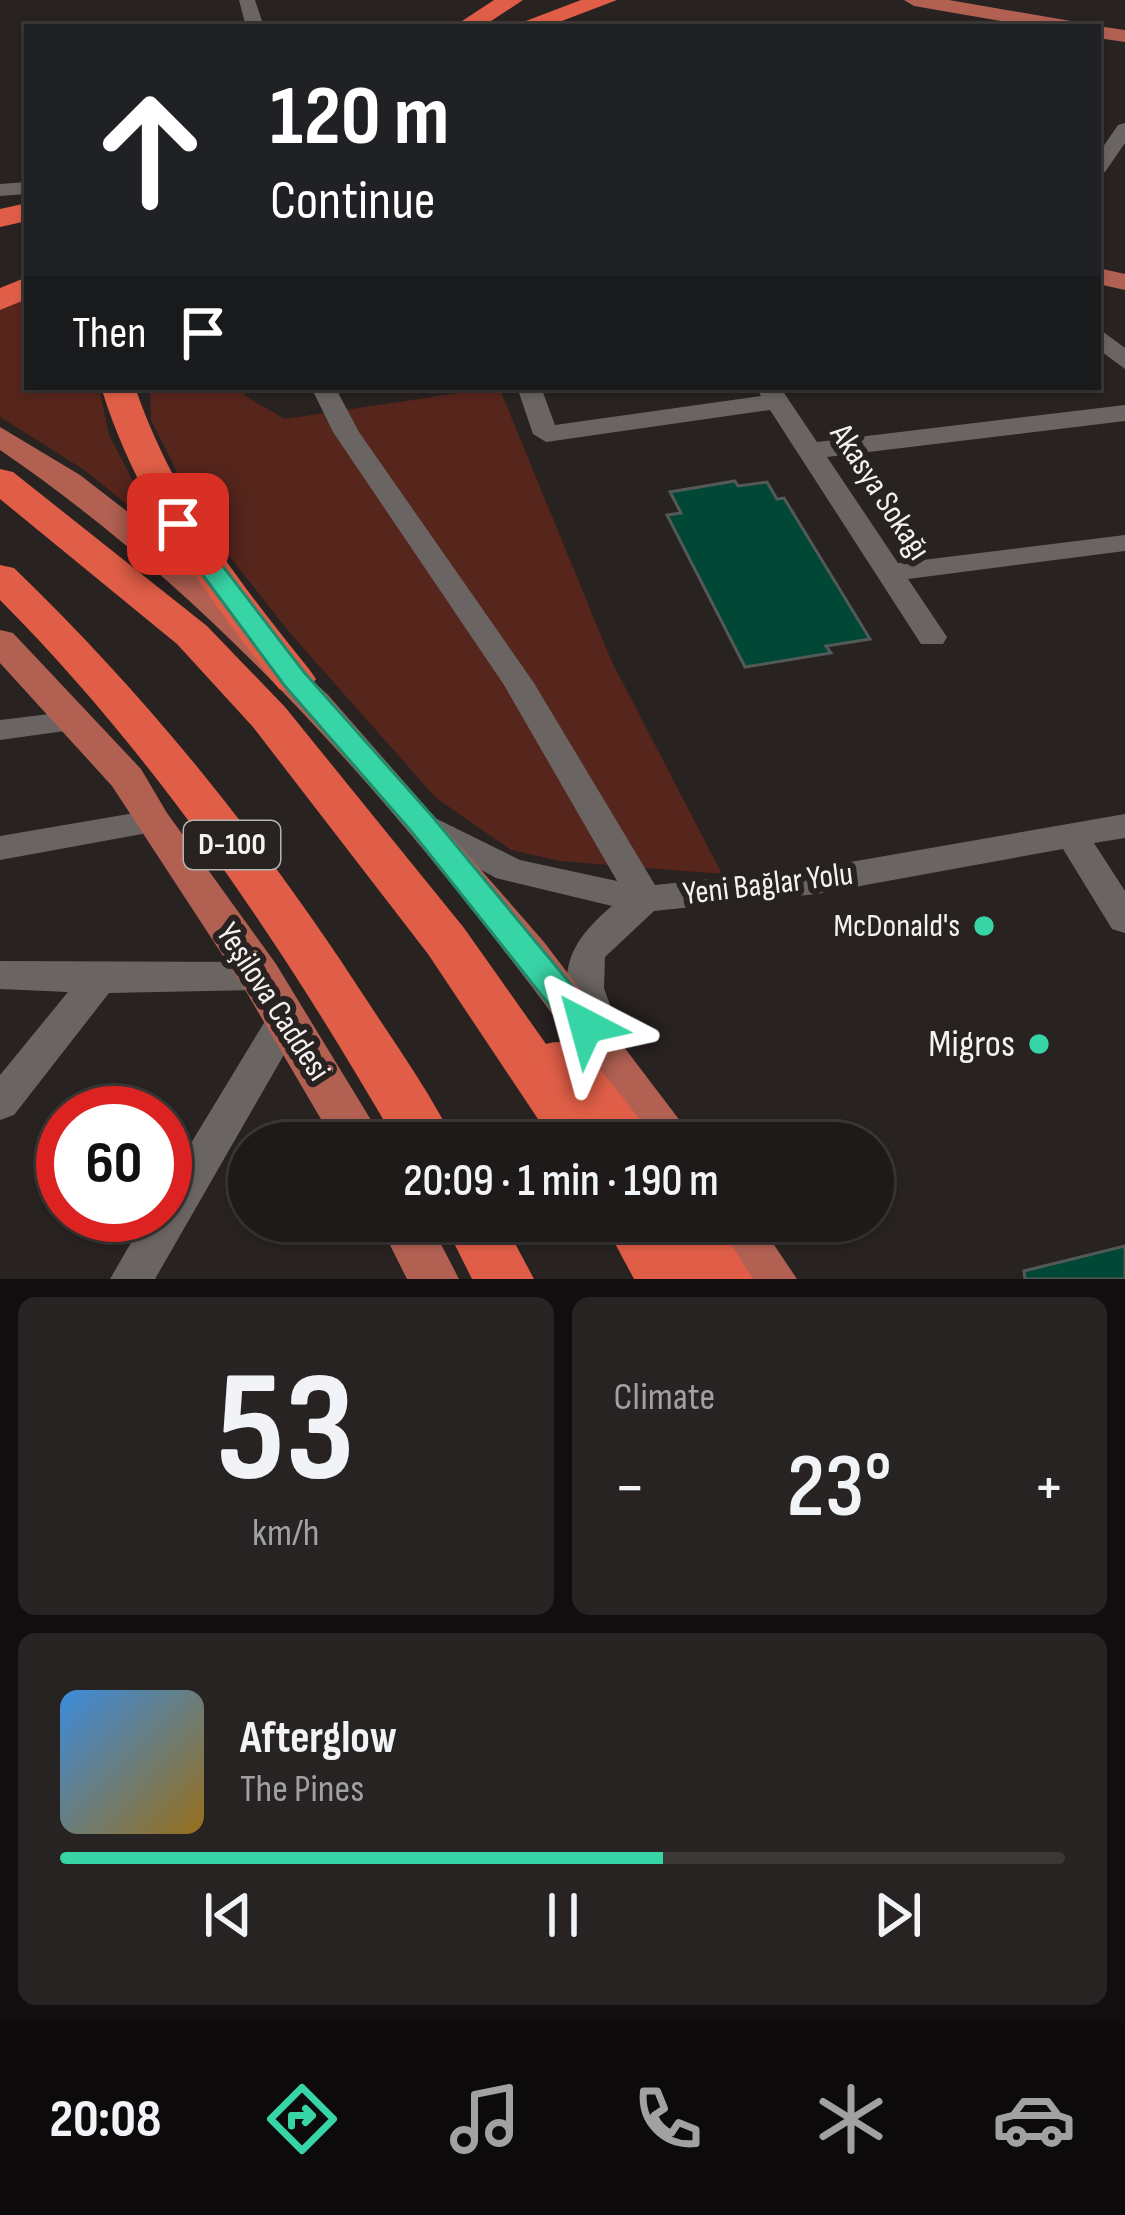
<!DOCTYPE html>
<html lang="en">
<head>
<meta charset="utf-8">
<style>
	body { margin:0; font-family:"Sofia Sans Condensed",sans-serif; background:#262322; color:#f1f3f6; height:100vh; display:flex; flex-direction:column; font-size:45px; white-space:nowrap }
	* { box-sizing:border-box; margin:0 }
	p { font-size:39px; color:#a1a1a2 }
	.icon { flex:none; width:66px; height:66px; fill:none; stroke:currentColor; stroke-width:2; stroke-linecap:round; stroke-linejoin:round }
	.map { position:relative; height:1279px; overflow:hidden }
	.panel { display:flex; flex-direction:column; gap:18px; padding:18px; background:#100e0e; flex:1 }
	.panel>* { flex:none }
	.hud { position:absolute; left:24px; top:24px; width:1077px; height:366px; border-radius:0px; box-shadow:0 3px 9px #0004,0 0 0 3px #3c3838; background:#202124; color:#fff; overflow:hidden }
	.speed { position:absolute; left:36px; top:1086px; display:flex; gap:24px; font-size:60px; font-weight:700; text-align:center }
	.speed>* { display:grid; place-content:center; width:156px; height:156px; border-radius:50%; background:#1e1a19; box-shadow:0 3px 9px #0004,0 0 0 3px #3c3838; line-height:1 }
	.speed .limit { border:18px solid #d22; background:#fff; color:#111 }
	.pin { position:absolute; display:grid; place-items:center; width:102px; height:102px; color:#fff; margin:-51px; border-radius:24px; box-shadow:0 6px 18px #0006 }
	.me { position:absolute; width:132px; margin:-66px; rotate:321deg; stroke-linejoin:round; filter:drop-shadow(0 0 9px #0008) }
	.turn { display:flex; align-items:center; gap:42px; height:252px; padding:0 48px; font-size:54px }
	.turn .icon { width:156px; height:156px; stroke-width:2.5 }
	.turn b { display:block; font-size:84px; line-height:102px }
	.then { display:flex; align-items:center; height:114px; padding:0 48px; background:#0003; gap:24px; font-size:45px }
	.big { font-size:90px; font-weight:600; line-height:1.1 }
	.panel .widget { flex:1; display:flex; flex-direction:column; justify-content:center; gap:18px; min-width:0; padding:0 42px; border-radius:18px; background:#262322 }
	.panel .dial { align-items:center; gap:0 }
	.dial b { font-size:156px; line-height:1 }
	.song { display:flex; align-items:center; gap:36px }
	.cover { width:144px; height:144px; border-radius:18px; background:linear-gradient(135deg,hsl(210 70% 55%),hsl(40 70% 35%)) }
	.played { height:12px; border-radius:6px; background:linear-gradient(90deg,#37d4a6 60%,#3c3838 60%) }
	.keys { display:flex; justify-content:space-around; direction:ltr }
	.heat { display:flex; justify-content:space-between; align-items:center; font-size:66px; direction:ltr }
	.panel .tiles { flex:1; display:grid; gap:18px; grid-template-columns:1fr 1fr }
	.widget:last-child { grid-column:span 2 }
	.trip { position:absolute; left:228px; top:1122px; width:666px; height:120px; border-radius:60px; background:#1e1a19; box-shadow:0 3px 9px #0004,0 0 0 3px #3c3838; font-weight:600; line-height:120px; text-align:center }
	.tab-bar { display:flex; height:192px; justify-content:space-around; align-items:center; background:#0c0a0a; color:#a1a1a2 }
	.tab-bar .icon { width:84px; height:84px }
	.tab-bar .current { color:#37d4a6 }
	.tab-bar b { font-size:54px; color:#f1f3f6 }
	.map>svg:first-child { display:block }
	.green { fill:#56251c }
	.building { fill:#004735; stroke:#535957; stroke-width:3 }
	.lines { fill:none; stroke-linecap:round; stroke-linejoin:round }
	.minor { fill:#6a6462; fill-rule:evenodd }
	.major { fill:#b16052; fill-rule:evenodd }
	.highway { fill:#e05e47; fill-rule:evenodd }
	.route { fill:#37d4a6; stroke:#248a6c; stroke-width:3 }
	.poi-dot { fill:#37d4a6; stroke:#282221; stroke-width:4.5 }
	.labels { text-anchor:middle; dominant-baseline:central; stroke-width:12; stroke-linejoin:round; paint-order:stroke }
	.shield { fill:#282221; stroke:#b8b4b3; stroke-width:3 }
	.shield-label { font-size:30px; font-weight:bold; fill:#f6f2f1 }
	.street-label { font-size:33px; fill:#f6f2f1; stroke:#282221 }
	.poi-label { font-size:33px; fill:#f6f2f1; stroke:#282221; text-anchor:end }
	.near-poi-label { font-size:39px; fill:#f6f2f1; stroke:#282221; text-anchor:end }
</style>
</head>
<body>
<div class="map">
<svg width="1125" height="1279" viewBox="0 0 1125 1279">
	<rect width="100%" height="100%" fill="#282221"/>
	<!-- green -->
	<path class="green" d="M27,298V387H99L109,435L159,531L86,471L0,417V310Z
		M150,387H245V396L285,419L499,387L611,660L722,874L559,861L511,850L436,798L290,633L203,523L151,420Z"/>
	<!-- building -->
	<path class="building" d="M735,481L738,486L767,482L777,499L784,498L870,639L826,646L831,653L745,667L667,515L681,513L670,492Z
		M1125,1246V1279H1025L1024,1271Z"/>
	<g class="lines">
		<!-- minor -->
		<path class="minor" d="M239,0H255L264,27H246Z
			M1125,123V143L1105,172L1098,174V154L1118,125Z
			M27,182V194L0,196V184Z
			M1098,328L1125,348V369L1098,349Z
			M311,387H335L359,432L534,683L655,885L816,868L1125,814V838L1094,843L1125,891V933L1112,929L1063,849L816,894L654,911L605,957L604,988L621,1036L616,1047L602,1051L588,1047C556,985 558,951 612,906L496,878L415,834L410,826L415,818L427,814L520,860L617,881L504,685L333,432Z
			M517,387H541L555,425L761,396L756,387H780L817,442L1125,405V421L827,457L898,563L1125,535V551L908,579L947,637L943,644H921L770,410L546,442L533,434Z
			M75,711L91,721L86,728L0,740V720Z
			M152,810L164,814L169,822L164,830L0,860V836Z
			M0,961L260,962L273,966L278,976L273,986L260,990L109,993L14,1115L0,1120V1075L68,992L0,989Z
			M286,1003L299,1008L305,1018L155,1279H110L147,1215H165V1186L273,1008Z"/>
		<!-- major -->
		<path class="major" d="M904,0H949L1071,21L1081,27H1035L914,6Z
			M1098,26L1125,30V42L1098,38V27H1093Z
			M1098,268L1125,274V290L1098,284Z
			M0,427L80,475L146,526L328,695L544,942L697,1143H646C464,887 262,629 0,450Z
			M0,630L13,633L141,769L167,813L276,964L385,1143H335L244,988L112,786L0,663Z
			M378,1221H429L459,1279H407Z
			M704,1221H758L797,1279H741Z"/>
		<!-- highway -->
		<path class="highway" d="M494,0H523L482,27H453Z
			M581,0H617L546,27H510Z
			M27,203V221L0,227V209Z
			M27,277V299L0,310V288Z
			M101,387H135C172,496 238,581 309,669L316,679L309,689L294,693L279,689C206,594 136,502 101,387Z
			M0,469L13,472L207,626L285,707L464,928L546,1044C556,1041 565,1041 574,1046C593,1057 645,1123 655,1143H554L428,954L253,727L177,644L0,499Z
			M0,565L14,568C150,699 266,844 368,1002C398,1048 431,1094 455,1143H397C284,948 160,761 0,600Z
			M443,1221H503L534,1279H472Z
			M603,1221H717L753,1279H634Z"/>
	</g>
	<!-- route -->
	<path class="route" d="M178,516L186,518L304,672L432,816L598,1017L603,1026L598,1036L586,1040L574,1036L411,831L284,685L165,524Z"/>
	<!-- markers -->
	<g class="poi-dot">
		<circle cx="984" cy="926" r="12"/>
		<circle cx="1039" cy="1044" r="12"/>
	</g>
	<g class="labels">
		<!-- shield labels -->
		<rect class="shield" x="184" y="821" width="96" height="48" rx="9"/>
		<g class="shield-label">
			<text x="232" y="845">D-100</text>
		</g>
		<!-- street labels -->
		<g class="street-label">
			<text transform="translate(880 492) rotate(57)">Akasya Sokağı</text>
			<text transform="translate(768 884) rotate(-7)">Yeni Bağlar Yolu</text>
			<text transform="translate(273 1002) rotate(57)">Yeşilova Caddesi</text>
		</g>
		<!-- poi labels -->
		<g class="poi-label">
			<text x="960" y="926">McDonald's</text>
		</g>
		<!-- near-poi labels -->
		<g class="near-poi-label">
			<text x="1015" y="1044">Migros</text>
		</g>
	</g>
</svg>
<div class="speed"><div class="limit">60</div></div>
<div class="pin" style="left:178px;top:524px;background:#d93025"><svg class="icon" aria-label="arrive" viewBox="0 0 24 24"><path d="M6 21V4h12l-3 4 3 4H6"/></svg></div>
<svg class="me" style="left:586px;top:1026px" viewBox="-20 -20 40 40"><path d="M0-17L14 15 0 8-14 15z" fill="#37d4a6" stroke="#fff" stroke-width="4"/></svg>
<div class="trip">20:09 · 1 min · 190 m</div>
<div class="hud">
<div class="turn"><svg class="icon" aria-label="ahead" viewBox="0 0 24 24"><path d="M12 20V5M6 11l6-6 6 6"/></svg><div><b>120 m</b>Continue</div></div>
<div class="then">Then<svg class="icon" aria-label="arrive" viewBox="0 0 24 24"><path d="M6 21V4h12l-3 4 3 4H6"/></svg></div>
</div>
</div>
<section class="panel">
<div class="tiles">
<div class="widget dial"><b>53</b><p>km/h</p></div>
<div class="widget"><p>Climate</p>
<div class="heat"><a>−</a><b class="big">23°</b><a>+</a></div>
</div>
<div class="widget">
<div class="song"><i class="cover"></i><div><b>Afterglow</b><p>The Pines</p></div></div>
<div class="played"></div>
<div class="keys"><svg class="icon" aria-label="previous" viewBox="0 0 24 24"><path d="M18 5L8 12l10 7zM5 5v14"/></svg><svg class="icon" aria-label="pause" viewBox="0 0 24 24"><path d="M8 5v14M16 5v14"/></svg><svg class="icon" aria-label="next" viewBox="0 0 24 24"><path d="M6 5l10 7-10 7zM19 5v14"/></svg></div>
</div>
</div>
</section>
<nav class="tab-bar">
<b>20:08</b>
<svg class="icon current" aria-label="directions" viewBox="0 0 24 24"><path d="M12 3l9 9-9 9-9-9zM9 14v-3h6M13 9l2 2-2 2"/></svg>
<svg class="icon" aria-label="music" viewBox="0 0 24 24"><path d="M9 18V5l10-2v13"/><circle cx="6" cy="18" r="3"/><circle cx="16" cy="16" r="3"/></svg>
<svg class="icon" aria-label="phone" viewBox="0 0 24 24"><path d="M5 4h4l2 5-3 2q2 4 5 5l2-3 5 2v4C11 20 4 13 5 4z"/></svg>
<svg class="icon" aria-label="climate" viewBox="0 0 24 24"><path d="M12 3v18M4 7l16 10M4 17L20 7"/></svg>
<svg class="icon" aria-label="car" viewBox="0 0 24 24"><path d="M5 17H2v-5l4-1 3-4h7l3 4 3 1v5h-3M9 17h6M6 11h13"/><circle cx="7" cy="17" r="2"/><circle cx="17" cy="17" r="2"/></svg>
</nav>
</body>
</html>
